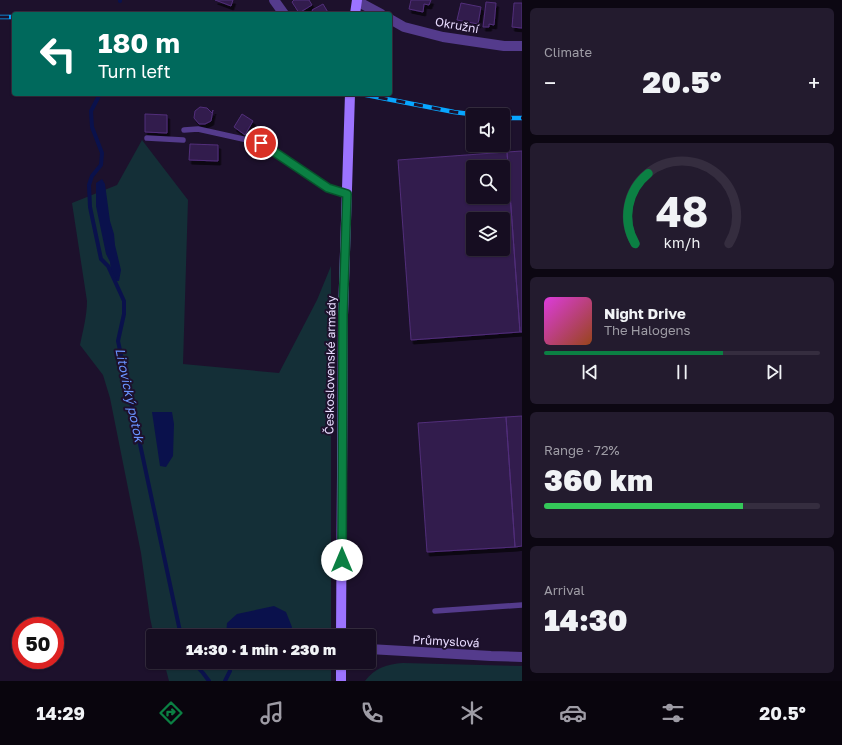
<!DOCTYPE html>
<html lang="en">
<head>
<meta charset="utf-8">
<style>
	body { margin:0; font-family:"Golos Text",sans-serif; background:#231b2e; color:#f1f3f6; height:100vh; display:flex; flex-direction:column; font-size:15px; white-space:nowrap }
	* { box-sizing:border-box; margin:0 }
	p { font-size:13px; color:#9e9ca5 }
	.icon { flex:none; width:22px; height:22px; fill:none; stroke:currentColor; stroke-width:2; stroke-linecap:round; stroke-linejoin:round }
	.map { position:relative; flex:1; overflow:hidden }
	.details { display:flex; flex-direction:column; gap:8px; padding:8px; background:#0c0712; width:320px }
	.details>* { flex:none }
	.guide { position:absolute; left:12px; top:12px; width:380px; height:84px; border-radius:4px; box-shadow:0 1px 3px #0004,0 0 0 1px #352d3f; background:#00695c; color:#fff; overflow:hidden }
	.fabs { position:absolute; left:466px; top:108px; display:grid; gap:8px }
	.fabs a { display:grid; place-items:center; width:44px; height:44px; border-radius:4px; background:#160d21; box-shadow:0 1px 3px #0004,0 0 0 1px #352d3f; font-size:20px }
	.speed { position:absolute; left:12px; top:617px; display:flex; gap:8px; font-size:20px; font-weight:700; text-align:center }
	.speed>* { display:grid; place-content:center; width:52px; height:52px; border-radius:50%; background:#160d21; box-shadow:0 1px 3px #0004,0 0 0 1px #352d3f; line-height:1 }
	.speed .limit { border:6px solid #d22; background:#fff; color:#111 }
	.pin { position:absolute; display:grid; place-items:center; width:34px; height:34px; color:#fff; margin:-17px; border:2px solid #fff; border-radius:50%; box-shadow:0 1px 4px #0007 }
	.me { position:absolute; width:44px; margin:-22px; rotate:0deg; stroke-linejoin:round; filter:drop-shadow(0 0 3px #0008) }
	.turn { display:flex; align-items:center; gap:14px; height:84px; padding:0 20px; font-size:18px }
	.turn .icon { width:52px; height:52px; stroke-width:2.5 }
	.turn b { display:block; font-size:28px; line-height:34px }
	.big { font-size:30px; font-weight:800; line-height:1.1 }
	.details .card { flex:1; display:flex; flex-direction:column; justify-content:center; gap:6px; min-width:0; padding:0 14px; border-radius:6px; background:#231b2e }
	.details .dial { align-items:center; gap:0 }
	.dial svg { height:104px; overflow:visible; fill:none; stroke:#352d3f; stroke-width:7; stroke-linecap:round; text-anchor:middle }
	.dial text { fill:#f1f3f6; stroke:none }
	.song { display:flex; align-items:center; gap:12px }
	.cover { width:48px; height:48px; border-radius:6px; background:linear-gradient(135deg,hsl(300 70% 55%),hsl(20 70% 35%)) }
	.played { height:4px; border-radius:2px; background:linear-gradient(90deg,#0b8043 65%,#352d3f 65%) }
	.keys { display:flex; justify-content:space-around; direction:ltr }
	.heat { display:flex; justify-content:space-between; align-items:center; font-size:22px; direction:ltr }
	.charge { height:6px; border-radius:3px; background:linear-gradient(90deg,#34c759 72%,#352d3f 0) }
	.trip { position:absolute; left:146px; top:629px; width:230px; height:40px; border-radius:4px; background:#160d21; box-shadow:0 1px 3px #0004,0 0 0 1px #352d3f; font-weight:800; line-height:40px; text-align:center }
	.tab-bar { display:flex; height:64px; justify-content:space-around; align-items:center; background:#09050d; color:#9e9ca5 }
	.tab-bar .icon { width:28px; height:28px }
	.tab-bar .current { color:#0b8043 }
	.tab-bar b { font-size:18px; color:#f1f3f6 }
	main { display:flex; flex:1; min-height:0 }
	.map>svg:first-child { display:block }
	.green { fill:#142f37 }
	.water { fill:#0a114c }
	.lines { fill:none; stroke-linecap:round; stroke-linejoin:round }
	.stream { stroke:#0a114c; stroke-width:4 }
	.building { fill:#331d4e; stroke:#512e7a; fill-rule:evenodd; filter:url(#shadow) }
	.service { stroke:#543b8c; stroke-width:5.5 }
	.minor { stroke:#543b8c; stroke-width:10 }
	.tertiary { stroke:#543b8c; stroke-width:10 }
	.secondary { stroke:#9c73ff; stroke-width:10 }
	.rail-casing { stroke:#08a6ff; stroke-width:4.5 }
	.rail { stroke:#1d112c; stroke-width:3; stroke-dasharray:9; stroke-linecap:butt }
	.route-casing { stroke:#07532c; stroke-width:10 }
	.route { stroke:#0b8043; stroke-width:7 }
	.labels { text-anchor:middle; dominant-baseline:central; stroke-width:4; stroke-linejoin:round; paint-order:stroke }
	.street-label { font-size:12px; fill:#e9dcff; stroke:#1d112c }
	.water-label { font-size:13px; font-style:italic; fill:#6a93ff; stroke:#1d112c }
</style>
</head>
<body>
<main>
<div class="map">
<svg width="522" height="681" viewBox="0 0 522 681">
	<defs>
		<filter id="shadow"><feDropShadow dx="2.5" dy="4" stdDeviation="0" flood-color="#0009"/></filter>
	</defs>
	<rect width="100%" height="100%" fill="#1d112c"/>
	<!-- green -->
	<path class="green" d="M142,140L188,200L183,364L279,373L317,300L331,266V636H154L150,618L141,553L110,398L103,375L80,345C83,330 87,316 87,301L72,203L117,185Z
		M164,662H331V681H169Z
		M403,663L522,666V681H365C375,668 387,664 403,663Z"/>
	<!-- water -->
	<path class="water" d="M102,179L105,184L110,221L114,234L115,245L121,270L119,281H115L111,272L110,262L106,254L96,206V183Z
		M152,412H172L174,424L173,456L166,467L160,466Z
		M274,606L286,612L292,627L289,636H226L227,623L237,614Z"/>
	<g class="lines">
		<!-- stream -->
		<path class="stream" d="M120,1V0
			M100,94L91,111L92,127L102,153L101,165L92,176L89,185L90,207L101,259L108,266L124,301V314L118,341L181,636
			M193,662L203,673L209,681
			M225,681L230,671"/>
	</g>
	<!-- building -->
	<path class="building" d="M215,0H233L231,6Z
		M294,0H309L312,5L299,13L292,2Z
		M411,0H431L429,5L424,4L423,12L409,9Z
		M486,2L496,3L494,25L489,24V27H483Z
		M461,3L481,7L478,24L457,20Z
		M514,3H522V28L512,27Z
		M323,4L329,14H315L312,10Z
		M200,107L207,108L212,113L213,110L211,121L205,124H199L194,118L195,111Z
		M145,114L167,115V133L145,132Z
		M242,114L253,121L245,135L234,127Z
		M190,144L218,145V161L189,160Z
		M522,151V332H520L507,152Z
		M507,152L520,332L411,340L398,160ZM473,167H503V197H473ZM473,219H503V249H473Z
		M522,416V546L515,547L506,417Z
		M506,417L515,547L427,552L418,423Z"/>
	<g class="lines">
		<!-- service -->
		<path class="service" d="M184,130L198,129L261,143L328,188L347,194
			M147,138L183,140
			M435,611L522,605"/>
		<!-- minor -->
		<path class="minor" d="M274,0L284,14
			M357,1L381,14
			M390,19L404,27L443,37L504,46H522"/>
		<!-- tertiary -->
		<path class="tertiary" d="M369,649L491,656L522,657"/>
		<!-- secondary -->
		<path class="secondary" d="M355,14L357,0
			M341,636L343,315L350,94
			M341,662V681"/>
		<!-- rail casing -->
		<g class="rail-casing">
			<path id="rail" d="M0,17H14
				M361,94L454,112L478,115
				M503,118H522"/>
		</g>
		<!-- rail -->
		<use href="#rail" class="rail"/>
	</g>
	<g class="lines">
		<!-- route casing -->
		<g class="route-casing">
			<path id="route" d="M261,143L328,188L347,194L343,315L342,560"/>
		</g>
		<!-- route -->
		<use href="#route" class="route"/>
	</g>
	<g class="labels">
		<!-- street labels -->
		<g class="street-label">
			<text transform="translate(457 25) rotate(10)">Okružní</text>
			<text transform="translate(330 365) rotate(-89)">Československé armády</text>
			<text transform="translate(446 641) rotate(3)">Průmyslová</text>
		</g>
		<!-- water labels -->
		<g class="water-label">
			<text transform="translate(130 395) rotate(78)">Litovický potok</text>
		</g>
	</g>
</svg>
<div class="fabs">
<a><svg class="icon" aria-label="sound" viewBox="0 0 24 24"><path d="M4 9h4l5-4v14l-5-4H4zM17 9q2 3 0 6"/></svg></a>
<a><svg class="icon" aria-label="search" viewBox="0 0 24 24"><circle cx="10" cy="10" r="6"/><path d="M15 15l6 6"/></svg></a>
<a><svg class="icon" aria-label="layers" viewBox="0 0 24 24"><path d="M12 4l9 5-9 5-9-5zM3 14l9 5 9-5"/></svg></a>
</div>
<div class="speed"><div class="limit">50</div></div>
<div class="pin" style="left:261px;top:143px;background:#d93025"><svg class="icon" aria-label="arrive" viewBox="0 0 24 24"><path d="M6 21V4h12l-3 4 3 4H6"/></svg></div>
<svg class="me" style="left:342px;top:560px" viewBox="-20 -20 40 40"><circle r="19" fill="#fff"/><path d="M0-13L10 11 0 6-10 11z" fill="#0b8043"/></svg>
<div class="trip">14:30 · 1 min · 230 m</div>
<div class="guide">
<div class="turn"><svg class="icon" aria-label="left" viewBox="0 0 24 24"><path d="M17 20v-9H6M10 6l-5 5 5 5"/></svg><div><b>180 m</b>Turn left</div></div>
</div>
</div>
<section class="details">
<div class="card"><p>Climate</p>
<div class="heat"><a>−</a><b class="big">20.5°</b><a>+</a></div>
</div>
<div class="card dial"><svg viewBox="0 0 100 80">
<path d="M14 69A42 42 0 1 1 86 69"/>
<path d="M14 69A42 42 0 0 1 24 15" stroke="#0b8043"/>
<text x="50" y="56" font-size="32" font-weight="700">48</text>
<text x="50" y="72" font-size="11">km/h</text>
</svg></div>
<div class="card">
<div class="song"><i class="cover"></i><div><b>Night Drive</b><p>The Halogens</p></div></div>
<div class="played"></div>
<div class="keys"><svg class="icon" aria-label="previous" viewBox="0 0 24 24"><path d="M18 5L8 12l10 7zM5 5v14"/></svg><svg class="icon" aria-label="pause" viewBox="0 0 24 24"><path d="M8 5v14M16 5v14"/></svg><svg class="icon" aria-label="next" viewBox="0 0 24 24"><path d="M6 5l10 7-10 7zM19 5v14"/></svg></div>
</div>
<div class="card"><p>Range · 72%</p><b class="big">360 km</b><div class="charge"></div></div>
<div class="card"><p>Arrival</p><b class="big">14:30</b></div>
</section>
</main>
<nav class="tab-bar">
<b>14:29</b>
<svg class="icon current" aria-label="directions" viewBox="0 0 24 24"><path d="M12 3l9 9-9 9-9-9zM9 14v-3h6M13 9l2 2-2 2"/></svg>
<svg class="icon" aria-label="music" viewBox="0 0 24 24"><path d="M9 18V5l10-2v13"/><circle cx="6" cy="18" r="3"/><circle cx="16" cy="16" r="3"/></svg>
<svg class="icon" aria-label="phone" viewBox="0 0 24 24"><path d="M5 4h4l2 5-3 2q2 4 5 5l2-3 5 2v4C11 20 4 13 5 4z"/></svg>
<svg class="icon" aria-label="climate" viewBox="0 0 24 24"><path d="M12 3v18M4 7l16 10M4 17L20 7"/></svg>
<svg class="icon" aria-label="car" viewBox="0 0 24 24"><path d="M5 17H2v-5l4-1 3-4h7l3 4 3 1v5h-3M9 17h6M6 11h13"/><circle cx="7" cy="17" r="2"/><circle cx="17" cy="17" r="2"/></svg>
<svg class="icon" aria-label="filters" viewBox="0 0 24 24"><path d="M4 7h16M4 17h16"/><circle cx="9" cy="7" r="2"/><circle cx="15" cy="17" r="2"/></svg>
<b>20.5°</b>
</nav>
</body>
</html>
